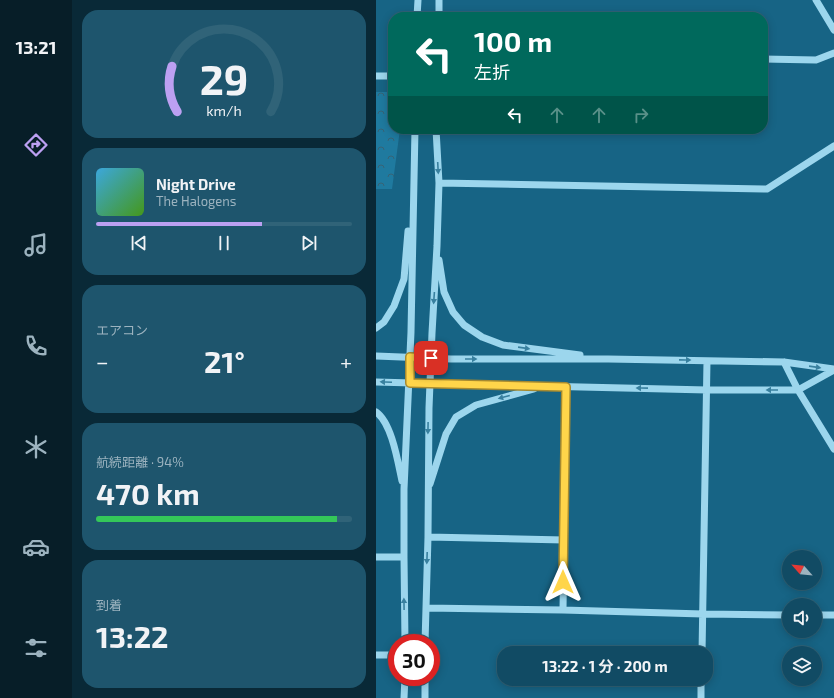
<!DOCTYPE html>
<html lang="ja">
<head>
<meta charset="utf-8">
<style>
	body { margin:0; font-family:"Exo 2","Noto Sans JP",sans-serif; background:#1e556d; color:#f1f3f6; height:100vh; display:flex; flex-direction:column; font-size:15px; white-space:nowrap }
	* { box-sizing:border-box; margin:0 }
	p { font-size:13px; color:#9cb3bf }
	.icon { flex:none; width:22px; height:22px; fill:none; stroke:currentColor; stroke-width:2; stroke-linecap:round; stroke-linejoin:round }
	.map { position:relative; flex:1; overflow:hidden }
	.details { display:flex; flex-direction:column; gap:10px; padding:10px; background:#092937; width:304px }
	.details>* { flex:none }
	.guide { position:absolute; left:12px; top:12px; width:380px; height:122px; border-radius:16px; box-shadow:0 2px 10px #0003,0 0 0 1px #306378; background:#00695c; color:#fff; overflow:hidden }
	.needle { width:26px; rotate:297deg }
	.fabs { position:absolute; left:406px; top:550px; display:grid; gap:8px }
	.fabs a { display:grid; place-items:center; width:40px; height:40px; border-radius:50%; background:#114b64; box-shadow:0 2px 10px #0003,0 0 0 1px #306378; font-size:20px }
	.speed { position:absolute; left:12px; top:634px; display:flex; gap:8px; font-size:20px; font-weight:700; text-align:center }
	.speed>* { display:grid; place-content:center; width:52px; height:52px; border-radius:50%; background:#114b64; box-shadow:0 2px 10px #0003,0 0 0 1px #306378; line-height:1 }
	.speed .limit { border:6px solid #d22; background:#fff; color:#111 }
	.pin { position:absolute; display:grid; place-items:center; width:34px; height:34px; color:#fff; margin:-17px; border-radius:8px; box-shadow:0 2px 6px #0006 }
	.me { position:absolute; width:44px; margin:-22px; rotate:0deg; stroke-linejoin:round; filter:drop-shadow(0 0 3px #0008) }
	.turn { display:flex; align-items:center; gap:14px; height:84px; padding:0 20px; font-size:18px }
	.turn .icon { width:52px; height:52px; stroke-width:2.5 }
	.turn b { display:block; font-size:28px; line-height:34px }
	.lanes { display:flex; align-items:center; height:38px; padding:0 20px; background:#0003; justify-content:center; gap:20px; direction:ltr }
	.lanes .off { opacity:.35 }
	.big { font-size:30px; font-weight:700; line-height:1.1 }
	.details .card { flex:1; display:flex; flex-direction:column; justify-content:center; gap:6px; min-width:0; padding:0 14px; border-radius:16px; background:#1e556d }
	.details .dial { align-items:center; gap:0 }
	.dial svg { height:104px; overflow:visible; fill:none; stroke:#306378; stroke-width:7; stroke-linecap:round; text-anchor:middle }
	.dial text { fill:#f1f3f6; stroke:none }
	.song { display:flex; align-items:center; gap:12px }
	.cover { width:48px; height:48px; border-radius:6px; background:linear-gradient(135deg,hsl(200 70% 55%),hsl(100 70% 35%)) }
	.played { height:4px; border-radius:2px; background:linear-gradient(90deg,#bca0f2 65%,#306378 65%) }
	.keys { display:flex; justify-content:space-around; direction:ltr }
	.heat { display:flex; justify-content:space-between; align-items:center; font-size:22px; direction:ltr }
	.charge { height:6px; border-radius:3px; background:linear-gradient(90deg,#34c759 94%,#306378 0) }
	.trip { position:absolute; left:121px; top:646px; width:216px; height:40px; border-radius:16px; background:#114b64; box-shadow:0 2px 10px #0003,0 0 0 1px #306378; font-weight:700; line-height:40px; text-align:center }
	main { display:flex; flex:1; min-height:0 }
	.tabs { display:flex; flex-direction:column; width:72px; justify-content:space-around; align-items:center; background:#071e28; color:#9cb3bf }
	.tabs .icon { width:28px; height:28px }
	.tabs .selected { color:#bca0f2 }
	.tabs b { font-size:18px; color:#f1f3f6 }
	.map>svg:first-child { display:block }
	.park { fill:url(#park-crowns) }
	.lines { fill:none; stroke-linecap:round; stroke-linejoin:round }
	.minor { stroke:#9cd6ed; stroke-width:7 }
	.oneway { fill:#38809f }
	.route-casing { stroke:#a68a30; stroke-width:10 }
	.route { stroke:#ffd54a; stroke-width:7 }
</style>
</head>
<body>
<main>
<nav class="tabs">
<b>13:21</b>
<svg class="icon selected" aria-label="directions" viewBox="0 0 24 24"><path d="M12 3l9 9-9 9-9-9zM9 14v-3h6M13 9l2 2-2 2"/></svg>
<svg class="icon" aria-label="music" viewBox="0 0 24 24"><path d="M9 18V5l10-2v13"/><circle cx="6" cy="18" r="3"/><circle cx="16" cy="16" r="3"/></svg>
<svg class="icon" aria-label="phone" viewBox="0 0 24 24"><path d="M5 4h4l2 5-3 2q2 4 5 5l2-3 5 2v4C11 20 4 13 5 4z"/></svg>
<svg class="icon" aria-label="climate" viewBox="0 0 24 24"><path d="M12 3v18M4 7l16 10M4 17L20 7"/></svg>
<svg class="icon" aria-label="car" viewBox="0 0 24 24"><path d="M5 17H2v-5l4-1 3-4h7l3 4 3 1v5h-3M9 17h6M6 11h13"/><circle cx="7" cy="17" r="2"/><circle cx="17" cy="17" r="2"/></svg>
<svg class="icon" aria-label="filters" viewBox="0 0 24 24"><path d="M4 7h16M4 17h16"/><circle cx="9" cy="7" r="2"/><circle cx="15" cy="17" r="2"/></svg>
</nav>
<section class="details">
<div class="card dial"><svg viewBox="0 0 100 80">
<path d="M14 69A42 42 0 1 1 86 69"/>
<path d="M14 69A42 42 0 0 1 10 34" stroke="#bca0f2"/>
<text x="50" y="56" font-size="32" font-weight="700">29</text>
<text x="50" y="72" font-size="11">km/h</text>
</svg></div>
<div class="card">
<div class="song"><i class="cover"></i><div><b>Night Drive</b><p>The Halogens</p></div></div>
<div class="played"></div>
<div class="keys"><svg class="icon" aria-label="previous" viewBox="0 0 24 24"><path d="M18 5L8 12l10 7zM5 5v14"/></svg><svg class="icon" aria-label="pause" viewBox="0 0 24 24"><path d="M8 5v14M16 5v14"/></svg><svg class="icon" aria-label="next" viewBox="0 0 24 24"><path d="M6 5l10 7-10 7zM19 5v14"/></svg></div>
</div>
<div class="card"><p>エアコン</p>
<div class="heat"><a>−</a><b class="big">21°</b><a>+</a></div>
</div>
<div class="card"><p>航続距離 · 94%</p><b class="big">470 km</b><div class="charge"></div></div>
<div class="card"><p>到着</p><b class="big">13:22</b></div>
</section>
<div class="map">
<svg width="458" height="698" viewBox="0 0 458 698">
	<defs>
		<pattern id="park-crowns" width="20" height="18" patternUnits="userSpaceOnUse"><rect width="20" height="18" fill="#1f7a9f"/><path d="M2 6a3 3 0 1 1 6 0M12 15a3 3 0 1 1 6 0" fill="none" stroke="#366376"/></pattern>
	</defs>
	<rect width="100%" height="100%" fill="#176485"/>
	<!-- park -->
	<path class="park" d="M0,92H17V129H24L16,189H0Z"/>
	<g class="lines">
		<!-- minor -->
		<path class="minor" d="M440,0L458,30
			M41,17L42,0
			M63,17V0
			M387,59L440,60L458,53
			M0,76H17
			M63,183L391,189L458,146
			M63,260L68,292L77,312L88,325L106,337L127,345L204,355
			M0,328L8,322L18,306L28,279L32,231
			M0,356L75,359H232L408,362L458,369
			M408,362L422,390L458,449
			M0,382L74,384L331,390H422L458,370
			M0,412C16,423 22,463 26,481
			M54,484L70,434L80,417L100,405L158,389
			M52,537L188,540
			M0,557H28
			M50,608L187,610L327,614L413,615
			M187,610L190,387
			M439,615H458
			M29,643L28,557V489L35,332L39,129
			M49,643L52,537L53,408L56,333L61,246L63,183L60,129
			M326,653L331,361
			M0,655H21
			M28,698L29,677
			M49,698V677
			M325,698V679"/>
	</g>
	<!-- one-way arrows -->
	<defs><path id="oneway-solid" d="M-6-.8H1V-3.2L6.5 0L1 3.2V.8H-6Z"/></defs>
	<g class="oneway">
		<use href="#oneway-solid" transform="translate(62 168) rotate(87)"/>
		<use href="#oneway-solid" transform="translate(58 298) rotate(94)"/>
		<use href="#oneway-solid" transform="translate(148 348) rotate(8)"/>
		<use href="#oneway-solid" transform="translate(95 359)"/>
		<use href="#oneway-solid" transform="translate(309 360) rotate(1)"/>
		<use href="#oneway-solid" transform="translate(439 367) rotate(8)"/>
		<use href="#oneway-solid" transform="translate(10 382) rotate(-178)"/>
		<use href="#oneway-solid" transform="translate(266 388) rotate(-179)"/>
		<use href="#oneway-solid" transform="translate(396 390) rotate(-180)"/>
		<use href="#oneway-solid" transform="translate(128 397) rotate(165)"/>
		<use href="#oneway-solid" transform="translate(52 428) rotate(91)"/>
		<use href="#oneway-solid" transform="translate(51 558) rotate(92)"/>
		<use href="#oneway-solid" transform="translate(28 604) rotate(-91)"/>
	</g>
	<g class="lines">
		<!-- route casing -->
		<g class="route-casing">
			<path id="route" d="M55,358L34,357V383L190,387L187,582"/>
		</g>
		<!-- route -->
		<use href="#route" class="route"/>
	</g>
</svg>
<div class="fabs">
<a><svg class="needle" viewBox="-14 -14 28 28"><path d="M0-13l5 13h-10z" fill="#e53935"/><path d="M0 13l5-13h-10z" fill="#9cb3bf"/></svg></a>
<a><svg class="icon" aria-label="sound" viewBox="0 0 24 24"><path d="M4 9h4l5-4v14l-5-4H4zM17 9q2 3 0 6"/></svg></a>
<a><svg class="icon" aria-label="layers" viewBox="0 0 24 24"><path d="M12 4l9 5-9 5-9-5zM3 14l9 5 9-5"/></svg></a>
</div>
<div class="speed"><div class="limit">30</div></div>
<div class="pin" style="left:55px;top:358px;background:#d93025"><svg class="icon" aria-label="arrive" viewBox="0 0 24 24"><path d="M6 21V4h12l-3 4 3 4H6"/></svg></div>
<svg class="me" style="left:187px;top:582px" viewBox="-20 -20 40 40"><path d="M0-17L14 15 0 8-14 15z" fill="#ffd54a" stroke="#fff" stroke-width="4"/></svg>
<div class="trip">13:22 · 1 分 · 200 m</div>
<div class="guide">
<div class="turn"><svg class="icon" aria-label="left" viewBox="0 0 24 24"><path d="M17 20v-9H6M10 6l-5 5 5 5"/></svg><div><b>100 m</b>左折</div></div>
<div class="lanes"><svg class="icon" aria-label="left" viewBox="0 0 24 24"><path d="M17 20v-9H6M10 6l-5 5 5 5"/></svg><svg class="icon off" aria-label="ahead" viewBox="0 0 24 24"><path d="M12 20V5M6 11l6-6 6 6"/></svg><svg class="icon off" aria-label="ahead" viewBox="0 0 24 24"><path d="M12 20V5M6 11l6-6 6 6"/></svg><svg class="icon off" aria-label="right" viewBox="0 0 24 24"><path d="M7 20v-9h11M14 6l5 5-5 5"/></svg></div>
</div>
</div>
</main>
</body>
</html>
